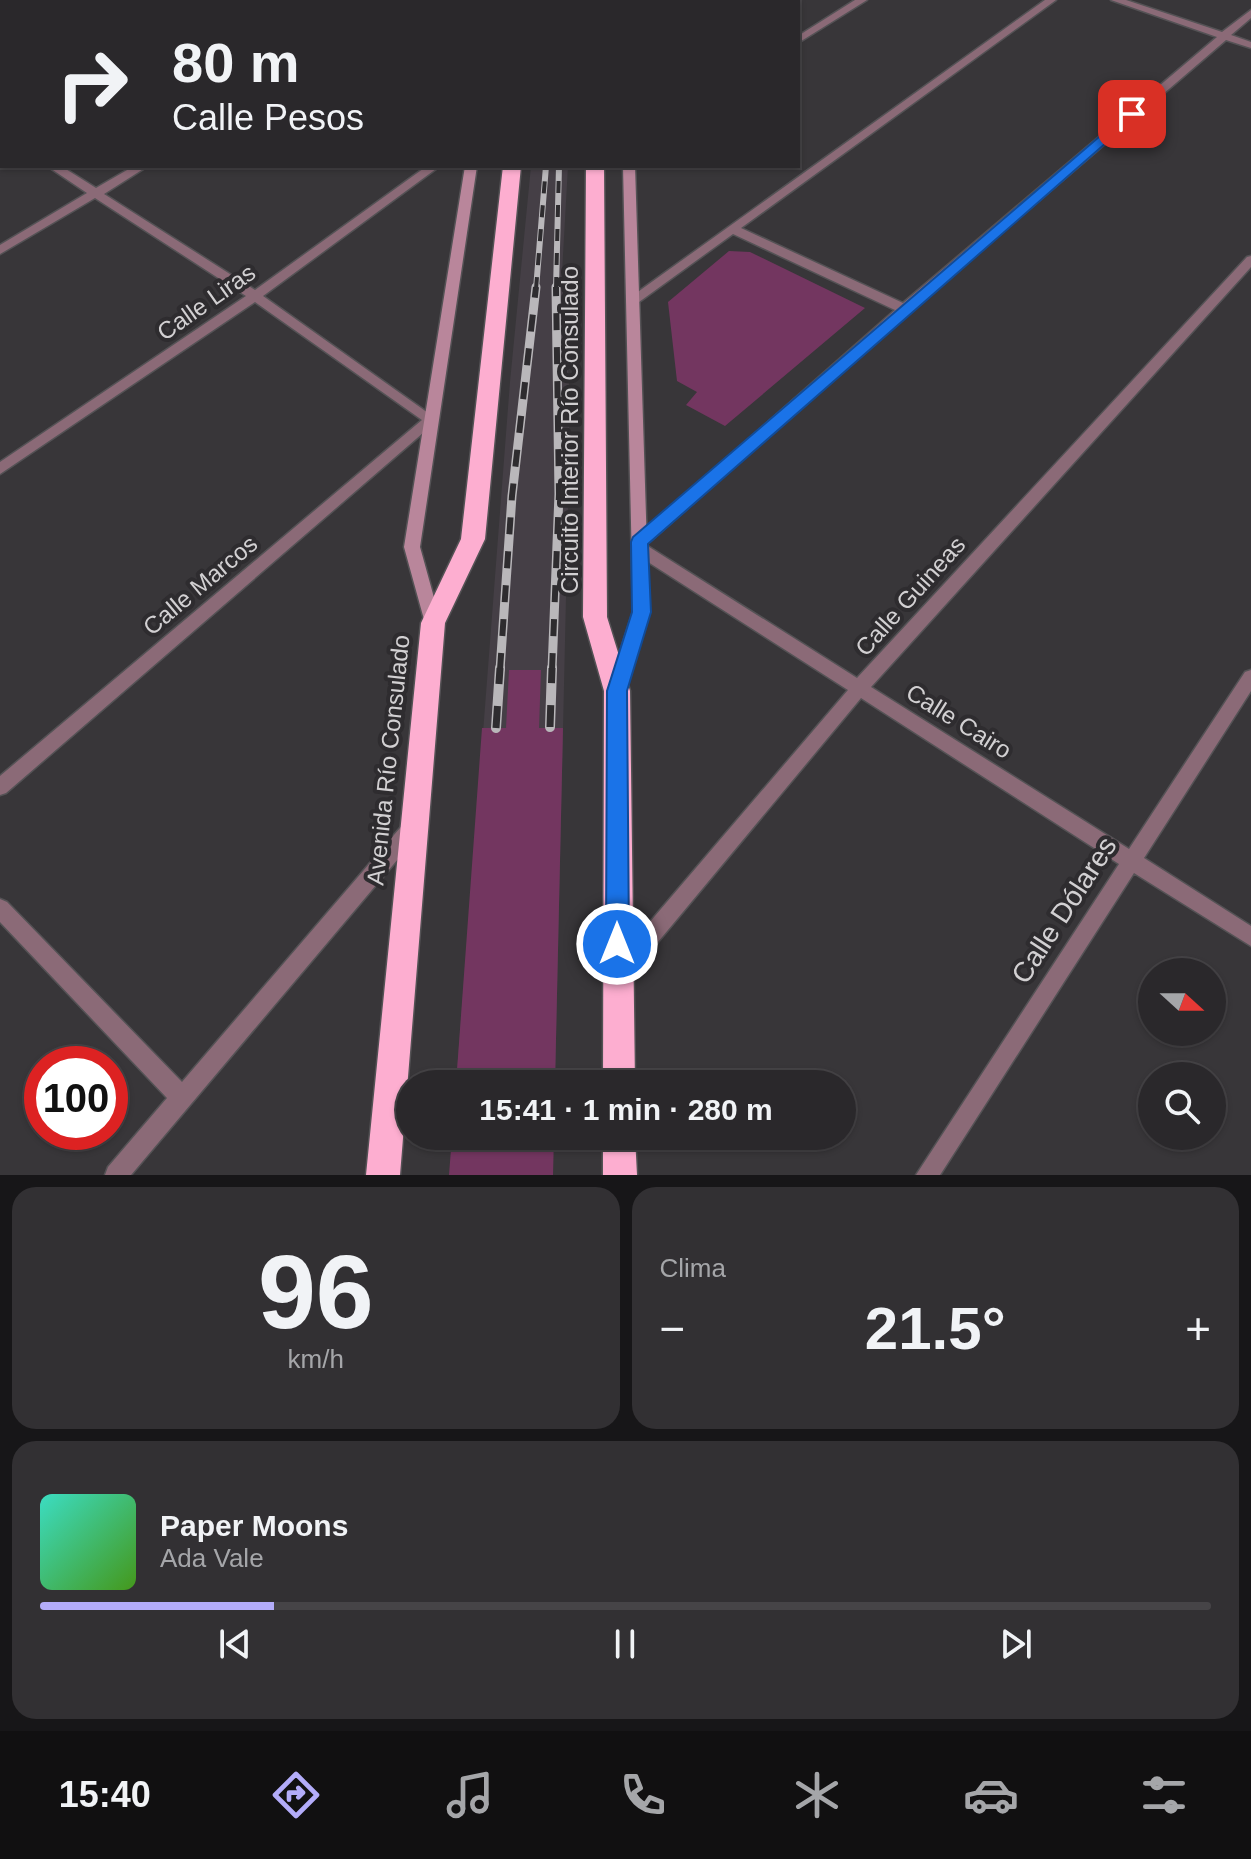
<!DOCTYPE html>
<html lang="es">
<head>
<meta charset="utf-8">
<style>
	body { margin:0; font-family:Arial,sans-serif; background:#323033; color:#f1f3f6; height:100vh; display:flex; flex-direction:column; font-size:30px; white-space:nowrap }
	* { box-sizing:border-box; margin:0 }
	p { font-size:26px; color:#a5a6a9 }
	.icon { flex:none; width:44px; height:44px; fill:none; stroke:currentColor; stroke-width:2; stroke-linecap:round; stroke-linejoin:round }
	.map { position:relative; height:1175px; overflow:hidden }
	.panel { display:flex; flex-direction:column; gap:12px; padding:12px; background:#171618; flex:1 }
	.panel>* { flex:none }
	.hud { position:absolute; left:0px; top:0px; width:800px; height:168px; box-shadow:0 2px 6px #0004,0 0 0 2px #464447; background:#2a282b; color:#f1f3f6; overflow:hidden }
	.needle { width:52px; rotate:111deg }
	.tools { position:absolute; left:1138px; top:958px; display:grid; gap:16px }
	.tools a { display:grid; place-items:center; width:88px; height:88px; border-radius:50%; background:#2a282b; box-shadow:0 2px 6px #0004,0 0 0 2px #464447; font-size:40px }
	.speed { position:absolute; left:24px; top:1046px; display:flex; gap:16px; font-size:40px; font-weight:700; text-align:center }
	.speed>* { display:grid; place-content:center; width:104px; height:104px; border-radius:50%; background:#2a282b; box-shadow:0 2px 6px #0004,0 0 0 2px #464447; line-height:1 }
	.speed .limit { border:12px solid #d22; background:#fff; color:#111 }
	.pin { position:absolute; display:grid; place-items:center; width:68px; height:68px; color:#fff; margin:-34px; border-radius:16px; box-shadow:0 4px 12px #0006 }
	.me { position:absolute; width:88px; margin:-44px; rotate:0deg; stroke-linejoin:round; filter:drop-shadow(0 0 6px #0008) }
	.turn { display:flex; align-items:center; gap:28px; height:168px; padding:0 40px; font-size:36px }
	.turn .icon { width:104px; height:104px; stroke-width:2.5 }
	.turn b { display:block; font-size:56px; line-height:68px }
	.big { font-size:60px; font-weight:800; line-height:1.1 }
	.panel .widget { flex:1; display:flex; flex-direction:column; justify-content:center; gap:12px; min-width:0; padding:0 28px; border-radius:24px; background:#323033 }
	.panel .dial { align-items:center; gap:0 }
	.dial b { font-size:104px; line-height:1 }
	.song { display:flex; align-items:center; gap:24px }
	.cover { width:96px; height:96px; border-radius:12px; background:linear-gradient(135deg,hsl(170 70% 55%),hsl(100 70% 35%)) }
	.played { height:8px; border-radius:4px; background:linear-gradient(90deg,#b3acf9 20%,#464447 20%) }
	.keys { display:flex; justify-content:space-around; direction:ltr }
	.heat { display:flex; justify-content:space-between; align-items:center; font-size:44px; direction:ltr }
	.panel .tiles { flex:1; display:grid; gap:12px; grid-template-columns:1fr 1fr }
	.widget:last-child { grid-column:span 2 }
	.trip { position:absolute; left:396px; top:1070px; width:460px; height:80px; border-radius:40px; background:#2a282b; box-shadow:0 2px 6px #0004,0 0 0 2px #464447; font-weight:800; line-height:80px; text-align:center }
	.menu { display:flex; height:128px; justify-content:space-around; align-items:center; background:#111011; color:#a5a6a9 }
	.menu .icon { width:56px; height:56px }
	.menu .current { color:#b3acf9 }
	.menu b { font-size:36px; color:#f1f3f6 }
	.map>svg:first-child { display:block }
	.built { fill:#453f46 }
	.building { fill:#733660 }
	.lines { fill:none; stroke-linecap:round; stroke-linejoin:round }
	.minor-casing { stroke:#545255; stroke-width:3 }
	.secondary-casing { stroke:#545255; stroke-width:3 }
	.motorway-casing { stroke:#545255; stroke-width:3 }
	.minor { fill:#8b6a77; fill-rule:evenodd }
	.secondary { fill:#b9869b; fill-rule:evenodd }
	.motorway { fill:#fdaed0; fill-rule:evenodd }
	.rail-far2-casing { stroke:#b9b7ba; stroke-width:6 }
	.rail-far1-casing { stroke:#b9b7ba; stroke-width:9 }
	.rail-casing { stroke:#b9b7ba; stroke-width:10 }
	.rail-far2 { stroke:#2e2c2f; stroke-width:4; stroke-dasharray:12; stroke-linecap:butt }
	.rail-far1 { stroke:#2e2c2f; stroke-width:6; stroke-dasharray:17; stroke-linecap:butt }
	.rail { stroke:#2e2c2f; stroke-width:7; stroke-dasharray:22; stroke-linecap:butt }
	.route { fill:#1a73e8; stroke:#114b97; stroke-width:2 }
	.labels { text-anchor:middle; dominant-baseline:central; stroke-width:8; stroke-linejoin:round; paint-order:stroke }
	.street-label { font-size:24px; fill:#d2d0d2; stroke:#2e2c2f }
	.near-street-label { font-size:28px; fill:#d2d0d2; stroke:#2e2c2f }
</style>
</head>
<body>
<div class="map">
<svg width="1251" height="1175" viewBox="0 0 1251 1175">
	<rect width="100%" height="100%" fill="#383639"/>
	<!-- built -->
	<path class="built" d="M531,166H568L562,273L569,383V464L555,1084H456L510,382Z"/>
	<!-- building -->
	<path class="building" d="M729,251L750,252L865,308L725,426L686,405L697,392L677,381L668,302Z
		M509,670H541L539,728H563L555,1084H456L482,728H506Z
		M452,1136H554L553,1175H449Z"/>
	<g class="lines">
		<!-- minor casing -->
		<g class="minor-casing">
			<path id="minor" d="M168,0H181L183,2H170Z
				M855,0H867L798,43V36Z
				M1045,0H1056L741,228L903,303L1217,37L1111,0H1126L1222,32L1251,10V18L1231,35L1251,42V48L1226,40L909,312L646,545L857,678L1247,257L1251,256V267L871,687L1129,849L1245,672L1251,670V691L1144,858L1251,926V946L1134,873L940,1175H916L1119,864L861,698L628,978L621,981L614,978L611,971L614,964L848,690L634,553L632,542L895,310L733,234L639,302H629L628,299Z
				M0,93H2L0,100Z
				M0,128H2V135H0Z
				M47,166H61L96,188L134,166H148L104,194L255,290L427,166H440L263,296L438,420L6,793L0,795V776L422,420L255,302L0,474V462L246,296L95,198L0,254V245L87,193Z
				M413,819L420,821L422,827L420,833L131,1175H105L108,1167L167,1098L0,922V899L7,902L182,1082L406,821Z"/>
		</g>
		<!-- secondary casing -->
		<g class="secondary-casing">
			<path id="secondary" d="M487,0H497L486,2Z
				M621,0H631V2H621Z
				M465,166H477L420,547L441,623L439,628H427L425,623L404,547Z
				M623,166H635L649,612L626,689L623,694L617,696L611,694L608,689L633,612Z"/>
		</g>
		<!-- motorway casing -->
		<g class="motorway-casing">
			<path id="motorway" d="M522,0H536V2H522Z
				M589,0H603V2H589Z
				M503,166H521L485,539L445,623L400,1175H366L421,623L461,539Z
				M586,166H604L607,617L630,691L635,1084H603L604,691L583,617Z
				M603,1136H635L637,1175H603Z"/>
		</g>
		<!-- minor -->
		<use href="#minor" class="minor"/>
		<!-- secondary -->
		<use href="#secondary" class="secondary"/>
		<!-- motorway -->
		<use href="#motorway" class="motorway"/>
		<!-- rail-far2 casing -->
		<g class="rail-far2-casing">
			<path id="rail-far2" d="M536,289L546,166
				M556,289L559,166"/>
		</g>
		<!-- rail-far1 casing -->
		<g class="rail-far1-casing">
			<path id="rail-far1" d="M500,670L512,496L536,287
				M552,670L559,494L556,287"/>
		</g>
		<!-- rail casing -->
		<g class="rail-casing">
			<path id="rail" d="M550,727L552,668
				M496,728L500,668"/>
		</g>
		<!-- rail-far2 -->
		<use href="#rail-far2" class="rail-far2"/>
		<!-- rail-far1 -->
		<use href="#rail-far1" class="rail-far1"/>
		<!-- rail -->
		<use href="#rail" class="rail"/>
	</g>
	<!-- route -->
	<path class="route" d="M1128,112L1139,114L648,544L651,612L627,691L629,944L625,952L617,955L609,952L606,944L607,691L632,612L631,542L633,537Z"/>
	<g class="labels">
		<!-- street labels -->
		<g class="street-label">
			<text transform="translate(206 302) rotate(-35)">Calle Liras</text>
			<text transform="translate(569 430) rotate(-90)">Circuito Interior Río Consulado</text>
			<text transform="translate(200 585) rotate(-40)">Calle Marcos</text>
			<text transform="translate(910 596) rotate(-48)">Calle Guineas</text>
			<text transform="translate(959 721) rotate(32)">Calle Cairo</text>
			<text transform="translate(388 760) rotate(-84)">Avenida Río Consulado</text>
		</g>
		<!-- near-street labels -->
		<g class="near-street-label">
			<text transform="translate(1064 910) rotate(-57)">Calle Dólares</text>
		</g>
	</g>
</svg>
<div class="tools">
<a><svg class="needle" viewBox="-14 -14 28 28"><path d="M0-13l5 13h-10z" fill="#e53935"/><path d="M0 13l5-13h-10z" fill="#a5a6a9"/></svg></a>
<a><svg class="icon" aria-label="search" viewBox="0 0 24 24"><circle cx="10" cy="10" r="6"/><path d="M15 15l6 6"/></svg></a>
</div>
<div class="speed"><div class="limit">100</div></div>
<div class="pin" style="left:1132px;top:114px;background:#d93025"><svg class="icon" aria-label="arrive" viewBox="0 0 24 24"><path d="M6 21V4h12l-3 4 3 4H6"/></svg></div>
<svg class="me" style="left:617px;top:944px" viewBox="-20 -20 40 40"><circle r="17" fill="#1a73e8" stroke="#fff" stroke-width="3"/><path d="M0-11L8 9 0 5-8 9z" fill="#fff"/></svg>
<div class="trip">15:41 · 1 min · 280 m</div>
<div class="hud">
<div class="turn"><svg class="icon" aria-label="right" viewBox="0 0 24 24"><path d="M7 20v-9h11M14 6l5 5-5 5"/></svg><div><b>80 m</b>Calle Pesos</div></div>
</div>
</div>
<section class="panel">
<div class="tiles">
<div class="widget dial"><b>96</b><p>km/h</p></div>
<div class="widget"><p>Clima</p>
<div class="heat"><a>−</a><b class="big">21.5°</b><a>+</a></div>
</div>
<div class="widget">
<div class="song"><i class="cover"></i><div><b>Paper Moons</b><p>Ada Vale</p></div></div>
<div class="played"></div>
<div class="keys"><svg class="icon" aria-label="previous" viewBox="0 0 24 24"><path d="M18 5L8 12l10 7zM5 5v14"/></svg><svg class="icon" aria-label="pause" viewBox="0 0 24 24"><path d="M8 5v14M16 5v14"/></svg><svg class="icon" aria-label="next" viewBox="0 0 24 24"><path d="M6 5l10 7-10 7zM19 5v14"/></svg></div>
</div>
</div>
</section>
<nav class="menu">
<b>15:40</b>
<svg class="icon current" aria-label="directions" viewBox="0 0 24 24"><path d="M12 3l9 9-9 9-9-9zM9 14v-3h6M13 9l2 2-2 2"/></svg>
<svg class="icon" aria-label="music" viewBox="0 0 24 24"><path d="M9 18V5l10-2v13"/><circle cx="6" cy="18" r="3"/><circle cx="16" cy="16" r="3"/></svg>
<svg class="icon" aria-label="phone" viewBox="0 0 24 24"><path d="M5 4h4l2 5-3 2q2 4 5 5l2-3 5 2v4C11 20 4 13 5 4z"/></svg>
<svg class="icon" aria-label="climate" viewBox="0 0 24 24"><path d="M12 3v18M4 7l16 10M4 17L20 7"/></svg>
<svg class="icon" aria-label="car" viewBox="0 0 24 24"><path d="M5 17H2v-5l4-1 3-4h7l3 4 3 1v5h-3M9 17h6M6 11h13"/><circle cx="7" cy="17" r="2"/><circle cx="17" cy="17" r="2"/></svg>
<svg class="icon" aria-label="filters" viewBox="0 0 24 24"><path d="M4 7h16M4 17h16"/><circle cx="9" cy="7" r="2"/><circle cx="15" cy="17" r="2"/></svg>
</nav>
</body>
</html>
